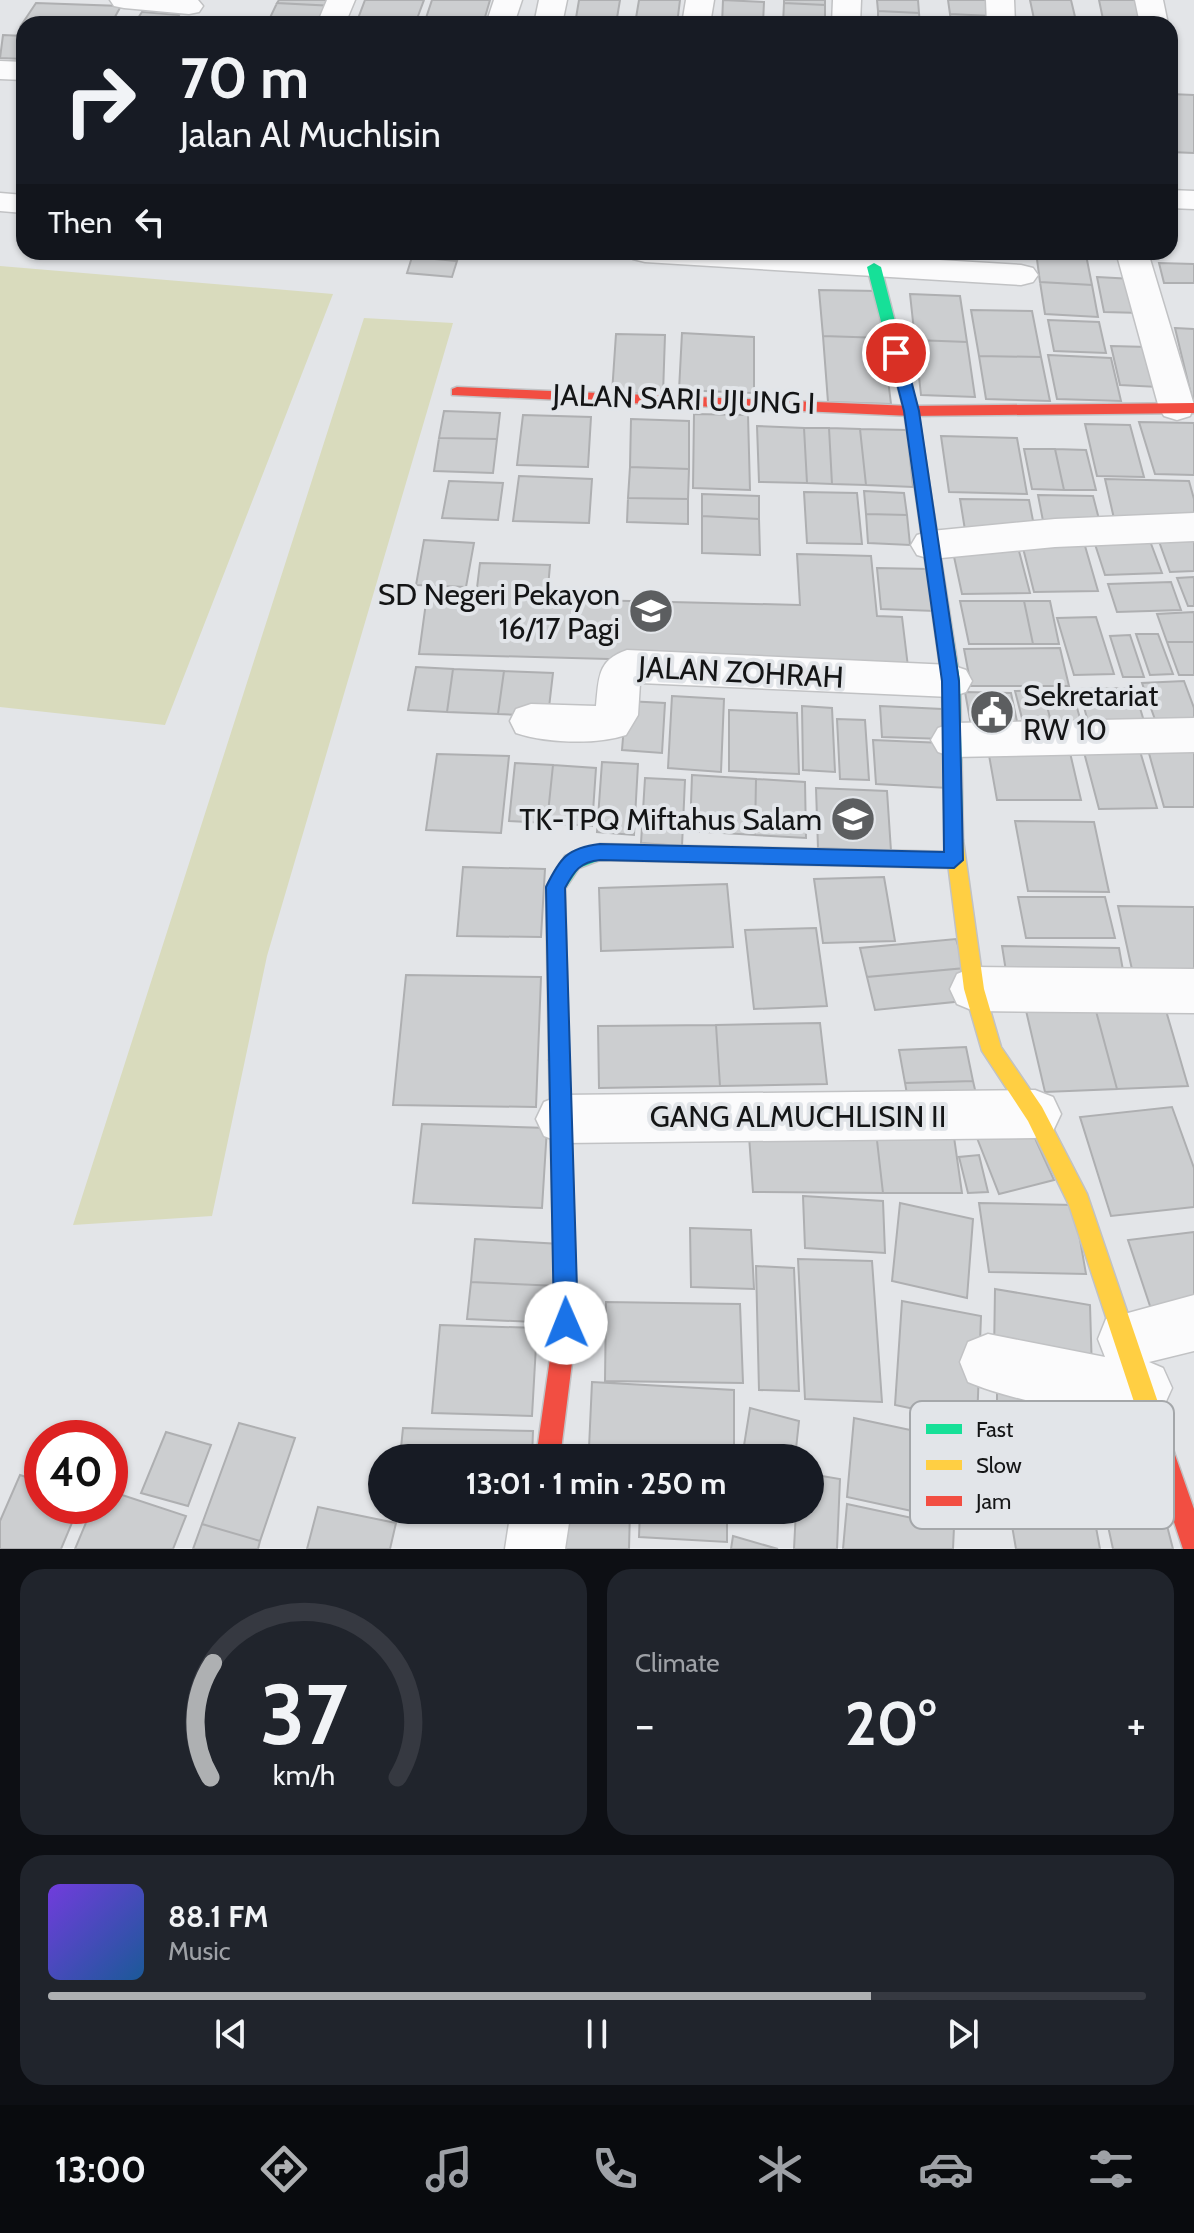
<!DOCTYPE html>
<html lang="en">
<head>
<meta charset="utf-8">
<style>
	body { margin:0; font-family:Cabin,sans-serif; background:#20242c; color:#f1f3f6; height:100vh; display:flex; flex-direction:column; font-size:30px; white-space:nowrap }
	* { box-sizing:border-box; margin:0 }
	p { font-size:26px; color:#9ea1a6 }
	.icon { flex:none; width:44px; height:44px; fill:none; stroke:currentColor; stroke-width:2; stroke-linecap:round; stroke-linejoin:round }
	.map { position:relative; height:1549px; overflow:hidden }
	.side { display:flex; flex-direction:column; gap:20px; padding:20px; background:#0d0f14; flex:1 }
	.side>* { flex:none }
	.guide { position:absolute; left:16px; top:16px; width:1162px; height:244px; border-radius:24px; box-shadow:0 2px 6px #0004; background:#171b24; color:#f1f3f6; overflow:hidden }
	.speed { position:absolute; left:24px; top:1420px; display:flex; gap:16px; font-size:40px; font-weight:700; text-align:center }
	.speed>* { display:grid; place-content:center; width:104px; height:104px; border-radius:50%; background:#171b24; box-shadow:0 2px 6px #0004; line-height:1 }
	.speed .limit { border:12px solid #d22; background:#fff; color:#111 }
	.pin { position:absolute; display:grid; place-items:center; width:68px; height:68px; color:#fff; margin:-34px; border:4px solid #fff; border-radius:50%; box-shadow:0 2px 8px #0007 }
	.me { position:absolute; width:88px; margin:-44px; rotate:359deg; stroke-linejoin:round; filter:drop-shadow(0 0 6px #0008) }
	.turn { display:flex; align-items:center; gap:28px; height:168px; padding:0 32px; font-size:36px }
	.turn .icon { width:104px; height:104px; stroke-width:2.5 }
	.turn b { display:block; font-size:56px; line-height:68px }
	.then { display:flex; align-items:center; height:76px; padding:0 32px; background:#0003; gap:16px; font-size:30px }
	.big { font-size:60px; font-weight:800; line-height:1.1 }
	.side .tile { flex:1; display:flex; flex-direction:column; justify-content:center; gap:12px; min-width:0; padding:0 28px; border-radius:24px; background:#20242c }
	.side .dial { align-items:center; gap:0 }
	.dial svg { height:208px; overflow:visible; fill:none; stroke:#363941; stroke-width:7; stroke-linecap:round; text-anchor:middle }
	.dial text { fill:#f1f3f6; stroke:none }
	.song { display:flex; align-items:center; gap:24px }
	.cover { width:96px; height:96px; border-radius:12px; background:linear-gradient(135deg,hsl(260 70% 55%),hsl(210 70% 35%)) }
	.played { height:8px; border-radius:4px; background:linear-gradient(90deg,#aeb0b2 75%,#363941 75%) }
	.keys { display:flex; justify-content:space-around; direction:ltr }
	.heat { display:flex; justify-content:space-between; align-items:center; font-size:44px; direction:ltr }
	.side .tiles { flex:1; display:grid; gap:20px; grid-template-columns:1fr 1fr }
	.tile:last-child { grid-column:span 2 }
	.trip { position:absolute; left:368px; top:1444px; width:456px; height:80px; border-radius:40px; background:#171b24; box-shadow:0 2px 6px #0004; font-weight:800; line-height:80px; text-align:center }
	.menu { display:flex; height:128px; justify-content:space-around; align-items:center; background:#090b0e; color:#9ea1a6 }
	.menu .icon { width:56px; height:56px }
	.menu .on { color:#aeb0b2 }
	.menu b { font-size:36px; color:#f1f3f6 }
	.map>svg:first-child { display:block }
	.green { fill:#d9dbbd }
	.building { fill:#ccced0; stroke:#aeafb1; stroke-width:2 }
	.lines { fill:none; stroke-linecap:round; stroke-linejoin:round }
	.street-casing { stroke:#c1c2c4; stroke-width:3 }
	.fast-casing { stroke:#c1c2c4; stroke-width:3 }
	.slow-casing { stroke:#c1c2c4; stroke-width:3 }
	.jam-casing { stroke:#c1c2c4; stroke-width:3 }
	.street { fill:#fbfbfc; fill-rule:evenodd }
	.fast { fill:#16e098; fill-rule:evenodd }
	.slow { fill:#ffcf43; fill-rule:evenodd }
	.jam { fill:#f24e42; fill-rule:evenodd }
	.route { fill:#1a73e8; stroke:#114b97; stroke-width:2 }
	.labels { text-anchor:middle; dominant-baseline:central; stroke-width:8; stroke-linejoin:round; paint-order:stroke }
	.street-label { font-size:30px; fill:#141516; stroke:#e2e5e9 }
	.poi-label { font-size:30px; fill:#141516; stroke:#e2e5e9; text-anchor:end }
	.key { fill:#e2e5e9; stroke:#a4a7aa; stroke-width:2 }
	.key-label { font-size:22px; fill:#141516 }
</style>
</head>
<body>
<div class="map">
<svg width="1194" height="1549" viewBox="0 0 1194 1549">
	<rect width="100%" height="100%" fill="#e3e5e8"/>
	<!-- green -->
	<path class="green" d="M0,266L333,294L165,725L0,707Z
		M364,318L453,323L267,956L212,1216L73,1225Z"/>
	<!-- building -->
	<path class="building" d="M279,0H336L334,6L277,3Z
		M365,0H424L415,24H356Z
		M432,0H490L483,24H424Z
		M579,0H620L616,24H575Z
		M639,0H680L677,24H635Z
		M723,0L764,2L763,24H722Z
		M784,0H825V5L784,3Z
		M877,0H918L919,13L878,11Z
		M948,0H989L991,16L950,14Z
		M1030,0H1071L1076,21L1034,19Z
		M1099,0H1140L1146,24H1104Z
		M36,3L121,6L111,24H24L20,27Z
		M277,3L334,6L326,24H267Z
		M784,3L825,5V24H783Z
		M878,11L919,13L920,24H878Z
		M142,12L179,15L173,24H134Z
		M950,14L991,16L993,24H951Z
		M1034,19L1076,21V24H1034Z
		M3,35L24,36V59L0,58Z
		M1170,94L1194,95V153L1170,152Z
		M949,252H982L983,258L949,256Z
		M982,252H1016L1017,259L983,258Z
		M1036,252L1086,255L1092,285L1040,282Z
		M412,257L457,261L452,277L407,273Z
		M1159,263L1194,264V283H1164Z
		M1097,277L1133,279L1141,313L1104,312Z
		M1040,282L1092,285L1098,317L1045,314Z
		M819,290L877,291L883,338L823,336Z
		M910,294L960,296L967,342L915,340Z
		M971,310L1032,311L1041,357L979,356Z
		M1048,320L1099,322L1106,353L1054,351Z
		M1175,328L1194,329V403H1193Z
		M682,333L754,337V393L679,390Z
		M616,334L665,335L663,394L612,393Z
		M823,336L883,338L891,404L828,402Z
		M915,340L967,342L975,397L921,395Z
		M1111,346L1148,347L1158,387L1120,385Z
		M1048,355L1111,358L1121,401L1057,399Z
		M979,356L1041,357L1050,401L986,399Z
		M444,411L500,413L497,439L439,438Z
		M694,414L748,415L750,490L693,488Z
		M523,415L591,417L588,467L517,465Z
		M631,419L689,421V469L630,467Z
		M1139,422L1194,423V475L1155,474Z
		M1085,424L1130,425L1144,477L1097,476Z
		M757,426L804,428L807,483L759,482Z
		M804,428H829L832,484L807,483Z
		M829,428L860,429L866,485L832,484Z
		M860,429L907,430L913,487L866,485Z
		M941,436L1017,438L1027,494L949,492Z
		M439,438L497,439L493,473L434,471Z
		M1024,449H1055L1064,490L1032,489Z
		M1055,449L1086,450L1096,490H1064Z
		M630,467L689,469L688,499L628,498Z
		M519,476L592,479L589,523L513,521Z
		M1105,479L1189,481L1194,499V525L1115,523Z
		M449,481L503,483L498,520L442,518Z
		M864,491L904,493L907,515L866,514Z
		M804,492L857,493L862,544L807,543Z
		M702,494L759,496V519L702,516Z
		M1038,495L1093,496L1101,527L1044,526Z
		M628,498L688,499V524L627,522Z
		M960,499L1029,500L1035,531L965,530Z
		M866,514L907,515L910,545L868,543Z
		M702,516L759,519L760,555L702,553Z
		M1194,532V571L1170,572L1156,533Z
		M1147,533L1162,573L1105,575L1092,535Z
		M1083,539L1098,591L1034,592L1021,540Z
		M424,540L474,543L466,587L416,585Z
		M1019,551L1030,593L962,594L953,552Z
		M797,554L871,556L877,616L902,617L908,667L419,654L427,595L476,596L480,563L550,565L547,599L800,605Z
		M877,568L929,569L935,611L881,609Z
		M1194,577V606H1188L1177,578Z
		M1171,582L1181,610L1117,612L1108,584Z
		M960,601H1024L1033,644H969Z
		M1024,601H1050L1059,644H1033Z
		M1194,612V642H1167L1157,614Z
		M1096,617L1114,674L1074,675L1057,618Z
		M1136,634H1158L1173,674L1150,675Z
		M1130,635L1144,677H1123L1110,636Z
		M1167,642H1194V675H1179Z
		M1060,648L1069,686H971L964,649Z
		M416,667L453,669L447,712L408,710Z
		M453,669L504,671L498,714L447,712Z
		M504,671L553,673L548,716L498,714Z
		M1184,681L1194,708V726L1158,728L1142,683Z
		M1134,688L1146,728L1090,729L1079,689Z
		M1043,690L1053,730H1025L1015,691Z
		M1043,690H1072L1083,729L1053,730Z
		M965,692L1011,693L1019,731H972Z
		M672,696L724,699L721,772L668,768Z
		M626,701L665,703L662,753L622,750Z
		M802,706L832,708L835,772L803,770Z
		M880,706L942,709L945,739L882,737Z
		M729,710L797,713L799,774L729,771Z
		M837,719L865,720L869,780L840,779Z
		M1145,739H1194V807H1164Z
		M873,740L943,743L948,788L876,784Z
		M1081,741H1137L1157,808L1099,809Z
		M987,744H1068L1081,800H997Z
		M437,754L509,756L501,833L426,830Z
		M602,762L638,764L634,835L597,832Z
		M515,763L553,765L547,823L509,821Z
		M553,765L596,768L592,826L547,823Z
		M692,775L756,779L755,835L690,831Z
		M645,778L685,780L682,846L641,843Z
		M756,779L805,782L806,838L755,835Z
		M816,788L887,791L891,851L818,848Z
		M1015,821L1094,822L1109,892L1028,891Z
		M463,867L545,869L541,937L457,936Z
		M884,877L895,941L823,943L814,879Z
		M727,884L733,947L601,951L599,888Z
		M1018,897H1105L1115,938H1026Z
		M1118,906L1194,907V974H1133Z
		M816,928L827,1006L754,1009L745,930Z
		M956,939L965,968L867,977L860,948Z
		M1002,946L1119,948L1126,987L1008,984Z
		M965,968L974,1000L875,1010L867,977Z
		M406,975L541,977L536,1107L393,1105Z
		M1162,997L1188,1086L1117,1089L1093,1000Z
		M1093,1000L1117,1089L1045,1092L1024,1002Z
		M820,1023L827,1084L720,1086L716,1025Z
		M716,1025L720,1086L599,1088L598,1026Z
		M966,1047L973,1081L905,1083L899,1050Z
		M973,1081L979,1107L910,1111L905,1083Z
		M1172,1107L1194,1168V1207L1111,1216L1080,1117Z
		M748,1122L875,1123L883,1193L753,1192Z
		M875,1123H952L962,1193H883Z
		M422,1124L547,1128L542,1208L413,1203Z
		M1029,1125L1054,1180L999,1194L977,1138Z
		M979,1155L988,1192L968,1193L959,1157Z
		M803,1196L883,1201L885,1253L805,1248Z
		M900,1203L973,1219L967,1298L892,1281Z
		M979,1203L1074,1205L1086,1274L989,1272Z
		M690,1228L751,1230L754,1289L691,1287Z
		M1194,1232V1307L1152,1312L1128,1240Z
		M475,1239L561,1244L558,1286L471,1282Z
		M798,1259L872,1261L882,1402L805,1399Z
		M756,1266L794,1268L799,1391L759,1390Z
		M471,1282L558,1286L556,1323L467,1319Z
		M995,1289L1090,1305L1092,1372L994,1355Z
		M902,1301L981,1316L977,1422L895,1405Z
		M606,1302L740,1304L743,1383L605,1381Z
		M440,1325L537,1328L532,1416L432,1413Z
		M997,1375L1109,1393L1111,1439L997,1421Z
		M592,1382L734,1390V1457L589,1448Z
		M750,1408L799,1421L795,1458H742Z
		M854,1418L948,1438L944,1518L847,1497Z
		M239,1423L295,1438L260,1541L202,1524Z
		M403,1428L533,1431L532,1458H400Z
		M166,1432L211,1445L188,1506L141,1493Z
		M810,1474L840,1479L837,1549H794L796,1510H810Z
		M20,1475L42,1482V1506H79L61,1549H0V1521Z
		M110,1491L186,1516L173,1549H75L93,1506H110Z
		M847,1504L954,1527L953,1549H843Z
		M318,1507L396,1523L390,1549H307Z
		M395,1510H529V1519L394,1515Z
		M558,1510H630L629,1549H556Z
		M640,1510H727V1542L639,1537Z
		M741,1510H788L787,1521Z
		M1093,1511L1100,1549H1016L1010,1514Z
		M1164,1514L1173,1549H1113L1106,1517Z
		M202,1524L260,1541L258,1549H193Z
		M733,1536L778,1549H731Z"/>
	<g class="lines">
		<!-- street casing -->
		<g class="street-casing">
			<path id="street" d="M110,0H198L203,6L199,12L189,14L124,8L114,6Z
				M327,0H355L345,24H317Z
				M494,0H522L514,24H486Z
				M539,0H567L562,24H534Z
				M686,0H714L710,24H682Z
				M833,0H861L860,24H832Z
				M986,0H1014L1015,24H987Z
				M1135,0H1163L1168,24H1140Z
				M0,61L24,62V80L0,79Z
				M1170,190L1194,191V209L1170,208Z
				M0,193L24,195V213L0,211Z
				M629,252H808L1021,265L1033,268L1038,275L1033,282L1021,285L645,262L633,259Z
				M1122,252H1146L1150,259L1194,405L1190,416L1177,420L1164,416L1159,408L1118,259Z
				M1194,513V541L1055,547L931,559L917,555L911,545L917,535L931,531L1055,519Z
				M627,650L951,665L966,670L972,681L966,692L951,697L640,683L638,715L626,735C596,745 546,743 516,733L510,721L516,709L531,704L596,706C599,678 597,660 627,650Z
				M1194,718V752L953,757L938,752L931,740L938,728L953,723Z
				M974,967L1194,969V1013L974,1011L957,1004L950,989L957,974Z
				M1035,1090L1053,1097L1061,1114L1053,1131L1035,1138L562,1143L544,1136L536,1119L544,1102L562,1095Z
				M1194,1295V1351L1149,1362L1163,1368L1172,1388L1163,1408C1156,1411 1148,1416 1140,1416C1096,1418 1008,1399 968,1382L960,1362L968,1342L988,1334L1105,1357L1098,1339L1106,1319Z
				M511,1510H571L565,1549H505Z"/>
		</g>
		<!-- fast casing -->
		<g class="fast-casing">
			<path id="fast" d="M874,263L881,267L918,411L960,681L963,840L961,845L954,848L947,845L945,840L942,681L904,411L867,267Z
				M600,844L954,852L961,854L963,860L961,866L954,868L600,860L579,868L565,889L569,1060L566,1067L559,1069L552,1067L549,1060L546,887L565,856Z"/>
		</g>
		<!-- slow casing -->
		<g class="slow-casing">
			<path id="slow" d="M954,832L961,835L963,840L984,989L1001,1047L1042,1107L1087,1194L1165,1423L1161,1431L1153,1435L1145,1431L1141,1423L1069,1205L1028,1121L982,1051L964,989L945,840L947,835Z"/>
		</g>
		<!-- jam casing -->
		<g class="jam-casing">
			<path id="jam" d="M457,387L911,406L1194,403V413L911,416L452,395V389Z
				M559,1051L566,1053L569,1060L577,1323L560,1458H536L555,1323L549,1060L552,1053Z
				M1153,1411L1161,1415L1194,1509V1549H1183L1141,1423L1145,1415Z"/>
		</g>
		<!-- street -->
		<use href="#street" class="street"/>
		<!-- fast -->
		<use href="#fast" class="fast"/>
		<!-- slow -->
		<use href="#slow" class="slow"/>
		<!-- jam -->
		<use href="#jam" class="jam"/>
	</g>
	<!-- route -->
	<path class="route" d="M896,348L904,353L919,411L959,681L963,860L954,868L600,860C580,862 574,871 565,888L578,1323L574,1331L566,1335L558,1331L554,1323L546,887C560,858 567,848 600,844L944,852L942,681L904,411L889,353Z"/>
	<!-- icons -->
	<defs>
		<g id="school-disc" transform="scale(2.3)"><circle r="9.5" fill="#5c5e60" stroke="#e2e5e9"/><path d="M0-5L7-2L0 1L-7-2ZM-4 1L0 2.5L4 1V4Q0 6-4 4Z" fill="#fff"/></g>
		<g id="civic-disc" transform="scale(2.3)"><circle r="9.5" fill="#5c5e60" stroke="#e2e5e9"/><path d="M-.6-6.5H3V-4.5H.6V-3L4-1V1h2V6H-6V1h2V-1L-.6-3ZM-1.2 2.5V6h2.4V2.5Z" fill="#fff"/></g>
	</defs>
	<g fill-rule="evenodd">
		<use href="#school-disc" x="651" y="611"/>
		<use href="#civic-disc" x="992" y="712"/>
		<use href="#school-disc" x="853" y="819"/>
	</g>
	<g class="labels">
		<!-- street labels -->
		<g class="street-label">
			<text transform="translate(684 399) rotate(2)">JALAN SARI UJUNG I</text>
			<text transform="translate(741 672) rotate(3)">JALAN ZOHRAH</text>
			<text x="798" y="1116">GANG ALMUCHLISIN II</text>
		</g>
		<!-- poi labels -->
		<g class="poi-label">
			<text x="620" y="594">SD Negeri Pekayon<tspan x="620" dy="34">16/17 Pagi</tspan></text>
			<text x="1023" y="695" text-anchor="start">Sekretariat<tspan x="1023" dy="34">RW 10</tspan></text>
			<text x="822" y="819">TK-TPQ Miftahus Salam</text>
		</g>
	</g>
	<!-- legend -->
	<rect x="910" y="1401" width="264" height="128" rx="12" class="key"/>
	<rect x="926" y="1424" width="36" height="10" fill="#16e098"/>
	<rect x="926" y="1460" width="36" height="10" fill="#ffcf43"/>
	<rect x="926" y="1496" width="36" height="10" fill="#f24e42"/>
	<g class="key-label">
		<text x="976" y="1437">Fast</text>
		<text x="976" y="1473">Slow</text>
		<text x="976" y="1509">Jam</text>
	</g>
</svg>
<div class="speed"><div class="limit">40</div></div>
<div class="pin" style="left:896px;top:353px;background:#d93025"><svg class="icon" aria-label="arrive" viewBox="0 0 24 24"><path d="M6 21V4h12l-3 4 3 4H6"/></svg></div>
<svg class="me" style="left:566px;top:1323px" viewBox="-20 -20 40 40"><circle r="19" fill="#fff"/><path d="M0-13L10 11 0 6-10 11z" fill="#1a73e8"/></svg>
<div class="trip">13:01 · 1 min · 250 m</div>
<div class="guide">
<div class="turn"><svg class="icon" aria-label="right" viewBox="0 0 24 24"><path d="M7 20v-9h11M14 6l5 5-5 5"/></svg><div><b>70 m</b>Jalan Al Muchlisin</div></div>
<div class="then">Then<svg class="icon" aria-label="left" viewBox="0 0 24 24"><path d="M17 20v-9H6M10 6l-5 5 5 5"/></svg></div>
</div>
</div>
<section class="side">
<div class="tiles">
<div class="tile dial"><svg viewBox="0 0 100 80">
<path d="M14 69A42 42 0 1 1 86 69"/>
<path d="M14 69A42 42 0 0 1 15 25" stroke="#aeb0b2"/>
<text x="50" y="56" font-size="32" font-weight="700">37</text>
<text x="50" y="72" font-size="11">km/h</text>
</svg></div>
<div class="tile"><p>Climate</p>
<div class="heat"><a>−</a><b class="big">20°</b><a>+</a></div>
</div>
<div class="tile">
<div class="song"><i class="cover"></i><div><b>88.1 FM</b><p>Music</p></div></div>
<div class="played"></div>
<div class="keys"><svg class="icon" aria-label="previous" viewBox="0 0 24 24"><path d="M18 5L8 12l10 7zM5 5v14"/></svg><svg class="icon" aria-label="pause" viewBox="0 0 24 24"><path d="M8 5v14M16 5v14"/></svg><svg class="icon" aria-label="next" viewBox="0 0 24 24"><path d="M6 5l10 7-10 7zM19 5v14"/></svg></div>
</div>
</div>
</section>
<nav class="menu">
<b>13:00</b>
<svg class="icon on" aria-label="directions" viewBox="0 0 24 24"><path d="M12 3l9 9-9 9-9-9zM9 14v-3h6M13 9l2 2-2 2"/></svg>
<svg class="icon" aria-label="music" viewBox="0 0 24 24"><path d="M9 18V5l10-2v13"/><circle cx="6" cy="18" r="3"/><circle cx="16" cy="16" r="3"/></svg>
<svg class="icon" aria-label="phone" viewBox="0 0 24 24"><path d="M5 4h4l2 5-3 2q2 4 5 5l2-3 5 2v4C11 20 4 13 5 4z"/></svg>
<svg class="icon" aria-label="climate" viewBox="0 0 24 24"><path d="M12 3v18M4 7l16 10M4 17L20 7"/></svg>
<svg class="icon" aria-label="car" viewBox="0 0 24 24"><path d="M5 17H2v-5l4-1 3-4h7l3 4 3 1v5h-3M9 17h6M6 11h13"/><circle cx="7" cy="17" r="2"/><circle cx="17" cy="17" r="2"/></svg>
<svg class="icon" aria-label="filters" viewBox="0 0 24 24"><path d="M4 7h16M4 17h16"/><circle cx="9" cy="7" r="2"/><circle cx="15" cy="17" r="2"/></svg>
</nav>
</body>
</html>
